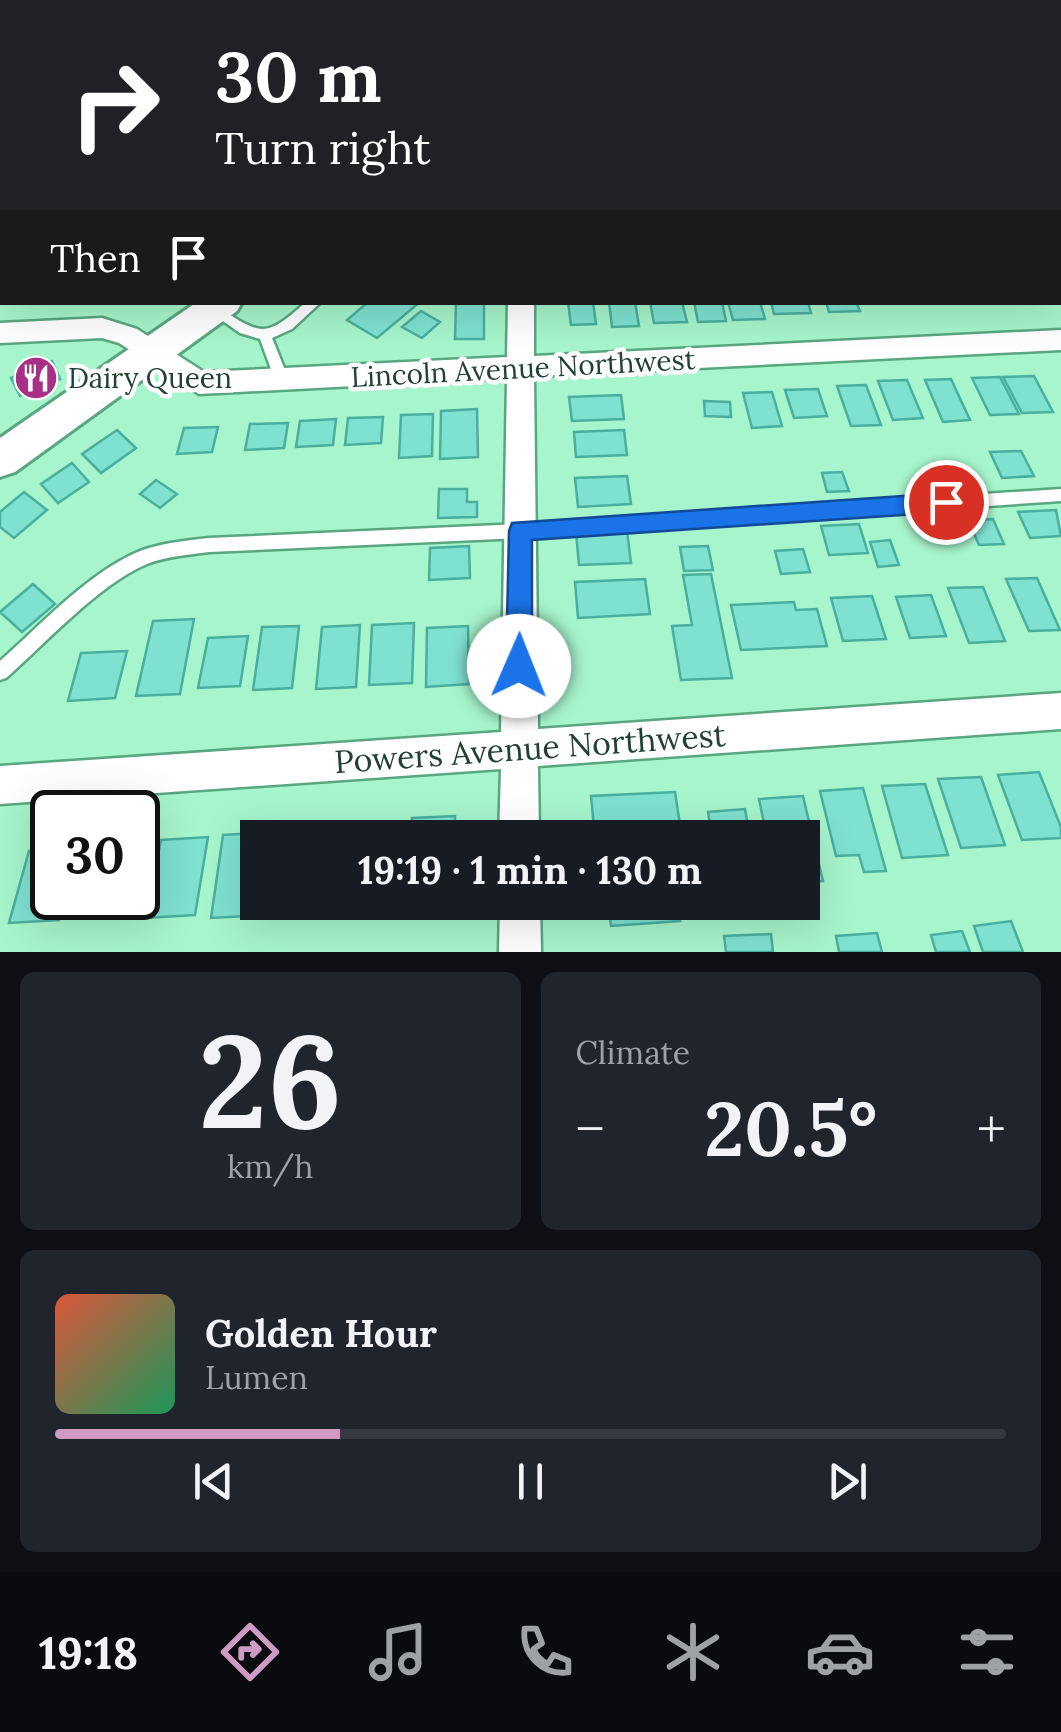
<!DOCTYPE html>
<html lang="en">
<head>
<meta charset="utf-8">
<style>
	body { margin:0; font-family:Lora,serif; background:#20242c; color:#f1f3f6; height:100vh; display:flex; flex-direction:column; font-size:38px; white-space:nowrap }
	* { box-sizing:border-box; margin:0 }
	p { font-size:32px; color:#9ea1a6 }
	.icon { flex:none; width:55px; height:55px; fill:none; stroke:currentColor; stroke-width:2; stroke-linecap:round; stroke-linejoin:round }
	.map { position:relative; height:952px; overflow:hidden }
	.panel { display:flex; flex-direction:column; gap:20px; padding:20px; background:#0d0f14; flex:1 }
	.panel>* { flex:none }
	.hud { position:absolute; left:0px; top:0px; width:1062px; height:305px; box-shadow:0 10px 40px #0002; background:#202124; color:#fff; overflow:hidden }
	.speed { position:absolute; left:30px; top:790px; display:flex; gap:20px; font-size:50px; font-weight:700; text-align:center }
	.speed>* { display:grid; place-content:center; width:130px; height:130px; border-radius:50%; background:#171b24; box-shadow:0 10px 40px #0002; line-height:1 }
	.speed .limit { border:5px solid #111; border-radius:15px; background:#fff; color:#111 }
	.pin { position:absolute; display:grid; place-items:center; width:85px; height:85px; color:#fff; margin:-42px; border:5px solid #fff; border-radius:50%; box-shadow:0 2px 10px #0007 }
	.me { position:absolute; width:110px; margin:-55px; rotate:1deg; stroke-linejoin:round; filter:drop-shadow(0 0 8px #0008) }
	.turn { display:flex; align-items:center; gap:35px; height:210px; padding:0 50px; font-size:45px }
	.turn .icon { width:130px; height:130px; stroke-width:2.5 }
	.turn b { display:block; font-size:70px; line-height:85px }
	.then { display:flex; align-items:center; height:95px; padding:0 50px; background:#0003; gap:20px; font-size:38px }
	.big { font-size:75px; font-weight:700; line-height:1.1 }
	.panel .widget { flex:1; display:flex; flex-direction:column; justify-content:center; gap:15px; min-width:0; padding:0 35px; border-radius:15px; background:#20242c }
	.panel .dial { align-items:center; gap:0 }
	.dial b { font-size:130px; line-height:1 }
	.song { display:flex; align-items:center; gap:30px }
	.cover { width:120px; height:120px; border-radius:15px; background:linear-gradient(135deg,hsl(10 70% 55%),hsl(150 70% 35%)) }
	.played { height:10px; border-radius:5px; background:linear-gradient(90deg,#d09bc3 30%,#363941 30%) }
	.keys { display:flex; justify-content:space-around; direction:ltr }
	.heat { display:flex; justify-content:space-between; align-items:center; font-size:55px; direction:ltr }
	.panel .tiles { flex:1; display:grid; gap:20px; grid-template-columns:1fr 1fr }
	.widget:last-child { grid-column:span 2 }
	.trip { position:absolute; left:240px; top:820px; width:580px; height:100px; border-radius:0px; background:#171b24; box-shadow:0 10px 40px #0002; font-weight:700; line-height:100px; text-align:center }
	.menu { display:flex; height:160px; justify-content:space-around; align-items:center; background:#090b0e; color:#9ea1a6 }
	.menu .icon { width:70px; height:70px }
	.menu .current { color:#d09bc3 }
	.menu b { font-size:45px; color:#f1f3f6 }
	.map>svg:first-child { display:block }
	.building { fill:#7fe1d0; stroke:#4aaf9f; stroke-width:2.5 }
	.lines { fill:none; stroke-linecap:round; stroke-linejoin:round }
	.lane-casing { stroke:#59a781; stroke-width:5 }
	.street-casing { stroke:#59a781; stroke-width:5 }
	.secondary-casing { stroke:#59a781; stroke-width:6 }
	.lane { fill:#fff; fill-rule:evenodd }
	.street { fill:#fff; fill-rule:evenodd }
	.secondary { fill:#fff; fill-rule:evenodd }
	.route { fill:#1a73e8; stroke:#114b97; stroke-width:2.5 }
	.labels { text-anchor:middle; dominant-baseline:central; stroke-width:9; stroke-linejoin:round; paint-order:stroke }
	.street-label { font-size:28px; fill:#214232; stroke:#fff }
	.poi-label { font-size:28px; fill:#214232; stroke:#fff; text-anchor:start }
	.near-street-label { font-size:32px; fill:#214232; stroke:#fff }
</style>
</head>
<body>
<div class="map">
<svg width="1061" height="952" viewBox="0 0 1061 952">
	<rect width="100%" height="100%" fill="#a6f5cc"/>
	<!-- building -->
	<path class="building" d="M368,302H420L377,338L347,320Z
		M456,302H484V339H455Z
		M568,302H593L596,324L571,325Z
		M609,302H635L639,326L612,327Z
		M650,302H682L687,322L654,323Z
		M694,302H722L726,321L698,322Z
		M728,302H760L765,319L733,320Z
		M771,302H808L811,313L774,314Z
		M826,302H856L860,311L829,312Z
		M421,311L440,322L422,338L402,327Z
		M52,361L60,379L20,396L11,378Z
		M1034,376L1053,412L1022,413L1003,377Z
		M1000,377L1019,414L990,415L972,378Z
		M951,379L970,420L943,422L925,380Z
		M907,380L923,418L893,420L878,381Z
		M866,385L881,425L851,426L837,386Z
		M818,389L827,416L794,418L785,390Z
		M772,392L782,426L752,428L743,393Z
		M621,395L624,419L572,421L569,397Z
		M704,401L730,402L731,417L705,416Z
		M477,409L478,457L440,459L441,411Z
		M433,414L432,456L399,458L401,415Z
		M383,417L381,443L345,445L348,418Z
		M336,419L333,445L296,447L300,421Z
		M288,423L284,448L245,450L250,424Z
		M218,427L212,452L177,454L184,428Z
		M117,430L136,448L101,473L82,454Z
		M624,430L627,455L576,457L574,432Z
		M1021,451L1034,476L1002,478L990,452Z
		M72,463L89,482L58,503L41,484Z
		M842,472L849,491L827,492L822,473Z
		M627,476L631,504L578,507L575,478Z
		M156,480L177,494L160,508L140,494Z
		M439,489H467V502H477V517L438,518Z
		M24,492L47,510L14,538L0,527V512Z
		M1056,510L1061,536L1030,538L1018,512Z
		M993,519L1004,544L979,545L968,520Z
		M859,524L868,553L829,555L821,526Z
		M627,531L631,563L579,565L576,532Z
		M890,540L899,565L878,567L870,542Z
		M469,546L470,578L429,580L430,548Z
		M708,546L713,570L684,571L680,547Z
		M803,549L810,572L781,574L775,551Z
		M711,574L732,678L681,680L672,626L692,625L683,575Z
		M1037,578L1060,630L1029,631L1006,579Z
		M645,579L650,614L578,618L575,582Z
		M33,584L55,604L22,632L0,612Z
		M983,587L1005,641L969,643L948,588Z
		M931,595L946,636L910,638L896,597Z
		M872,596L886,639L843,641L831,598Z
		M794,602L796,610L817,609L827,646L741,650L731,605Z
		M194,619L180,694L136,696L153,621Z
		M414,623L412,683L369,685L372,625Z
		M360,625L356,687L316,689L322,627Z
		M299,626L292,688L253,690L262,627Z
		M468,626L469,684L426,687L427,628Z
		M248,636L240,686L198,688L208,638Z
		M127,651L115,698L68,701L81,653Z
		M1039,772L1061,827V838L1022,840L998,775Z
		M981,777L1005,845L961,848L938,779Z
		M925,784L948,855L902,858L882,786Z
		M863,788L886,871L864,872L859,855L836,856L820,791Z
		M675,792L682,838H595L591,796Z
		M803,796L823,881L802,882V838H767L759,799Z
		M745,809L750,838H712L708,812Z
		M455,816V838H411L412,818Z
		M402,822L401,838H355L356,825Z
		M337,827L336,838H288L289,830Z
		M273,832L272,838H258V902H264L263,915L211,918L223,835Z
		M208,837L195,915L146,918L161,840Z
		M52,850V898H64L59,920L9,923L29,851Z
		M83,898H132L128,915L78,918Z
		M281,902H331L330,910L280,913Z
		M351,902H399L398,907L351,910Z
		M608,902H677L680,921L611,926Z
		M1011,921L1023,952H983L974,926Z
		M962,931L970,952H936L931,935Z
		M877,933L882,952H839L836,936Z
		M771,934L773,952H726L724,936Z"/>
	<g class="lines">
		<!-- lane casing -->
		<g class="lane-casing">
			<path id="lane" d="M735,0H818L815,2H734Z
				M1060,216H1061V224H1060Z
				M306,302H321L292,329L272,338L289,380L282,385L275,380L260,339L240,333L207,310L213,305L218,307C262,336 266,338 306,302Z
				M1061,489V501L520,538L209,552C189,555 166,556 147,564C99,584 46,643 6,678L0,680V661C42,624 83,578 133,554C157,543 184,541 209,538L520,524Z"/>
		</g>
		<!-- street casing -->
		<g class="street-casing">
			<path id="street" d="M1060,39H1061V51H1060Z
				M0,70H2V82H0Z
				M1061,124V137H1060V124Z
				M508,302H534V356L1061,330V350L534,376L538,729L1061,693V729L538,766L539,838H499L501,769L0,804V766L501,732L507,378L199,394L119,343L102,338L0,343V323L102,318L137,329L204,372L507,357Z
				M500,902H540L541,952H499Z"/>
		</g>
		<!-- secondary casing -->
		<g class="secondary-casing">
			<path id="secondary" d="M197,302H242L237,311L15,472L0,477V438Z"/>
		</g>
		<!-- lane -->
		<use href="#lane" class="lane"/>
		<!-- street -->
		<use href="#street" class="street"/>
		<!-- secondary -->
		<use href="#secondary" class="secondary"/>
	</g>
	<!-- route -->
	<path class="route" d="M946,493L954,496L958,502L954,509L946,512L532,540V666L528,674L519,678L510,674L506,666L509,531L512,523Z"/>
	<!-- icons -->
	<defs>
		<g id="restaurant-disc" transform="scale(2.25)"><circle r="9.5" fill="#a72f85" stroke="#fff"/><path d="M-5-6h1v4h1v-4h1v4h1v-4h1v5L-1.5 .5V6h-2V.5L-5-1ZM5-6V6H3V1.5H1.5Q1.5-4 5-6Z" fill="#fff"/></g>
	</defs>
	<g fill-rule="evenodd">
		<use href="#restaurant-disc" x="36" y="378"/>
	</g>
	<g class="labels">
		<!-- street labels -->
		<g class="street-label">
			<text transform="translate(523 368) rotate(-3)">Lincoln Avenue Northwest</text>
		</g>
		<!-- poi labels -->
		<g class="poi-label">
			<text x="68" y="378">Dairy Queen</text>
		</g>
		<!-- near-street labels -->
		<g class="near-street-label">
			<text transform="translate(530 748) rotate(-4)">Powers Avenue Northwest</text>
		</g>
	</g>
</svg>
<div class="speed"><div class="limit">30</div></div>
<div class="pin" style="left:946px;top:502px;background:#d93025"><svg class="icon" aria-label="arrive" viewBox="0 0 24 24"><path d="M6 21V4h12l-3 4 3 4H6"/></svg></div>
<svg class="me" style="left:519px;top:666px" viewBox="-20 -20 40 40"><circle r="19" fill="#fff"/><path d="M0-13L10 11 0 6-10 11z" fill="#1a73e8"/></svg>
<div class="trip">19:19 · 1 min · 130 m</div>
<div class="hud">
<div class="turn"><svg class="icon" aria-label="right" viewBox="0 0 24 24"><path d="M7 20v-9h11M14 6l5 5-5 5"/></svg><div><b>30 m</b>Turn right</div></div>
<div class="then">Then<svg class="icon" aria-label="arrive" viewBox="0 0 24 24"><path d="M6 21V4h12l-3 4 3 4H6"/></svg></div>
</div>
</div>
<section class="panel">
<div class="tiles">
<div class="widget dial"><b>26</b><p>km/h</p></div>
<div class="widget"><p>Climate</p>
<div class="heat"><a>−</a><b class="big">20.5°</b><a>+</a></div>
</div>
<div class="widget">
<div class="song"><i class="cover"></i><div><b>Golden Hour</b><p>Lumen</p></div></div>
<div class="played"></div>
<div class="keys"><svg class="icon" aria-label="previous" viewBox="0 0 24 24"><path d="M18 5L8 12l10 7zM5 5v14"/></svg><svg class="icon" aria-label="pause" viewBox="0 0 24 24"><path d="M8 5v14M16 5v14"/></svg><svg class="icon" aria-label="next" viewBox="0 0 24 24"><path d="M6 5l10 7-10 7zM19 5v14"/></svg></div>
</div>
</div>
</section>
<nav class="menu">
<b>19:18</b>
<svg class="icon current" aria-label="directions" viewBox="0 0 24 24"><path d="M12 3l9 9-9 9-9-9zM9 14v-3h6M13 9l2 2-2 2"/></svg>
<svg class="icon" aria-label="music" viewBox="0 0 24 24"><path d="M9 18V5l10-2v13"/><circle cx="6" cy="18" r="3"/><circle cx="16" cy="16" r="3"/></svg>
<svg class="icon" aria-label="phone" viewBox="0 0 24 24"><path d="M5 4h4l2 5-3 2q2 4 5 5l2-3 5 2v4C11 20 4 13 5 4z"/></svg>
<svg class="icon" aria-label="climate" viewBox="0 0 24 24"><path d="M12 3v18M4 7l16 10M4 17L20 7"/></svg>
<svg class="icon" aria-label="car" viewBox="0 0 24 24"><path d="M5 17H2v-5l4-1 3-4h7l3 4 3 1v5h-3M9 17h6M6 11h13"/><circle cx="7" cy="17" r="2"/><circle cx="17" cy="17" r="2"/></svg>
<svg class="icon" aria-label="filters" viewBox="0 0 24 24"><path d="M4 7h16M4 17h16"/><circle cx="9" cy="7" r="2"/><circle cx="15" cy="17" r="2"/></svg>
</nav>
</body>
</html>
